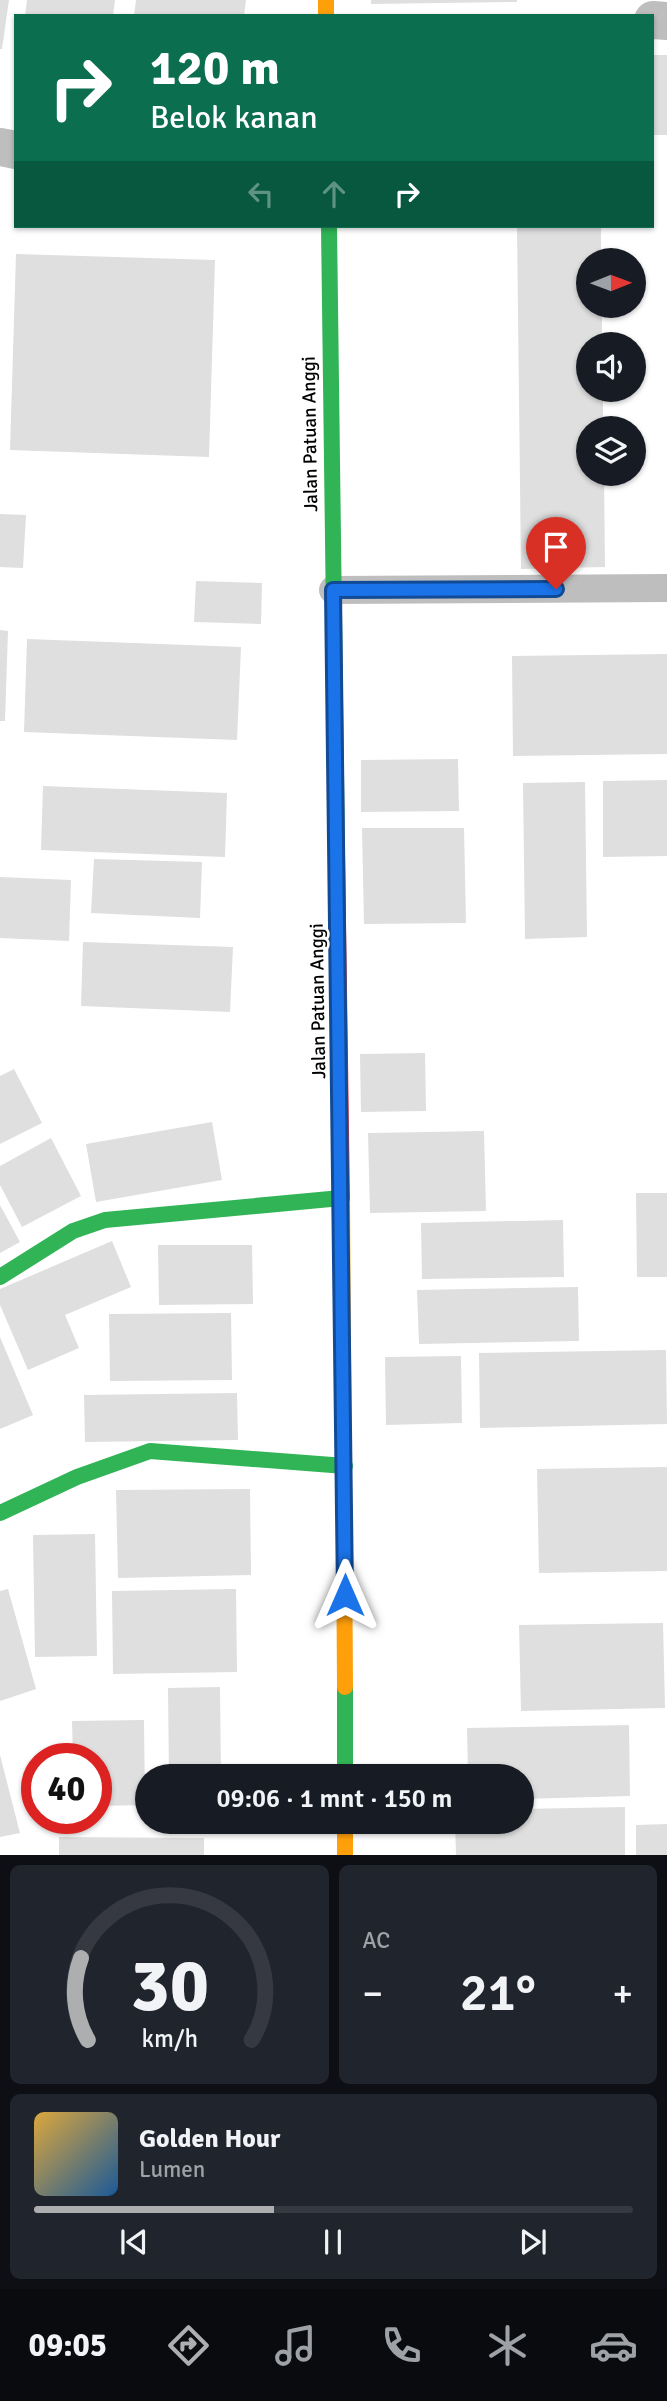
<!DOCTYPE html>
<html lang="id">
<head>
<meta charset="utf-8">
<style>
	body { margin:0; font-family:Signika,sans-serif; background:#20242c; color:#f1f3f6; height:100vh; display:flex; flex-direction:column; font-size:26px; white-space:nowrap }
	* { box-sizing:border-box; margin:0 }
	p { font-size:23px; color:#9ea1a6 }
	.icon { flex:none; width:38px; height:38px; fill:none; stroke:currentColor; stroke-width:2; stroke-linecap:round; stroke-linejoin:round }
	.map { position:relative; height:1855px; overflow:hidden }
	.drawer { display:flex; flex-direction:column; gap:10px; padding:10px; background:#0d0f14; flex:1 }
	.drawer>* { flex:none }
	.guide { position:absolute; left:14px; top:14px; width:640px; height:214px; border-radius:0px; box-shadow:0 2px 5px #0004; background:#0b6e4f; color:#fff; overflow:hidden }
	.needle { width:46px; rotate:89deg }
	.tools { position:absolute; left:576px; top:248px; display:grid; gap:14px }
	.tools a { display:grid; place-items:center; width:70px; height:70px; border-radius:50%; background:#171b24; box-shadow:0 2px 5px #0004; font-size:35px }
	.speed { position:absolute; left:21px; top:1743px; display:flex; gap:14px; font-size:35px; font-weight:700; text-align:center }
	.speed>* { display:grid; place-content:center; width:91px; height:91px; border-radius:50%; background:#171b24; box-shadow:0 2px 5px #0004; line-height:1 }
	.speed .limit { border:10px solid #d22; background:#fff; color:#111 }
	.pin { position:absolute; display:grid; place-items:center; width:60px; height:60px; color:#fff; margin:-72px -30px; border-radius:50% 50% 50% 0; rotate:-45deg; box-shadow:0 0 7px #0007 }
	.pin .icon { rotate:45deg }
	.me { position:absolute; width:77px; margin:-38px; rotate:0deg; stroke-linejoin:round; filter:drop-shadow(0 0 5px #0008) }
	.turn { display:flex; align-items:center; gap:24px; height:147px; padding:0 21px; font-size:32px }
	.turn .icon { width:91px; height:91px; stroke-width:2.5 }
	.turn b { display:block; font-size:49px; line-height:60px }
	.lanes { display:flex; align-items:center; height:66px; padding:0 21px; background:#0003; justify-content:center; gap:35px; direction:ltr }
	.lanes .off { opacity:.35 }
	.big { font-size:52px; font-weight:600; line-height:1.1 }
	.drawer .tile { flex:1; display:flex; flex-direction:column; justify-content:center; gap:10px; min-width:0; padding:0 24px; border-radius:10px; background:#20242c }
	.drawer .dial { align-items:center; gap:0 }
	.dial svg { height:182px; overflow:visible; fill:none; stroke:#363941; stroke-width:7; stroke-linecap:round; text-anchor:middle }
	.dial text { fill:#f1f3f6; stroke:none }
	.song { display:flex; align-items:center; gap:21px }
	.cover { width:84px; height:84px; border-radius:10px; background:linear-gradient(135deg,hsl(40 70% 55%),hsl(210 70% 35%)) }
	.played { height:7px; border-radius:4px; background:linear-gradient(90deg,#adaeaf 40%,#363941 40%) }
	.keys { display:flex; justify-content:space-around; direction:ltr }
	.heat { display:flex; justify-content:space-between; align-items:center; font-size:38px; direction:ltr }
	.drawer .tiles { flex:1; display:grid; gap:10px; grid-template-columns:1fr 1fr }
	.tile:last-child { grid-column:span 2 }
	.trip { position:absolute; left:135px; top:1764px; width:399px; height:70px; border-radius:35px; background:#171b24; box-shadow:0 2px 5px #0004; font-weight:600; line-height:70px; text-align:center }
	.tabs { display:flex; height:112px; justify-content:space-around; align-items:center; background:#090b0e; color:#9ea1a6 }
	.tabs .icon { width:49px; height:49px }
	.tabs .selected { color:#adaeaf }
	.tabs b { font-size:32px; color:#f1f3f6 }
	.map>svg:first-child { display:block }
	.building { fill:#dfdfdf }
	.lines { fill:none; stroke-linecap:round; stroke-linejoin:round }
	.lane { stroke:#bebebe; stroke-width:28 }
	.street { stroke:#bebebe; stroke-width:38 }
	.fast { stroke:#30b455; stroke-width:16 }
	.slow { stroke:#ff9f0a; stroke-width:16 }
	.jam { stroke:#e5322d; stroke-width:16 }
	.route-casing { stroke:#114b97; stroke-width:18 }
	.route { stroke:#1a73e8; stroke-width:12 }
	.labels { text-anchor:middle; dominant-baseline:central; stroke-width:5; stroke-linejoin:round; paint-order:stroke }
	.street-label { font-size:19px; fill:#000; stroke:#fff }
</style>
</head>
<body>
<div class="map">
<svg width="667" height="1855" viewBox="0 0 667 1855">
	<rect width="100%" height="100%" fill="#fff"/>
	<!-- building -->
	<path class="building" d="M0,0H9L2,49H0Z
		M27,0H115L113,16H25Z
		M136,0H246L244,16H134Z
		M371,0H517V2L371,4Z
		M653,55H667V135H653Z
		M517,226H601V261H588V306H602V345H588V390H603V429H588V474H604L605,567L521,569Z
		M16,254L215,260L209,457L10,450Z
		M0,514L26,515L23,568L0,567Z
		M196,581L262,583L261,624L194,622Z
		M0,630L8,631L5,721H0Z
		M27,639L241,647L237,740L24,732Z
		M667,654V754L513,756L512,656Z
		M458,759L459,811L361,812V760Z
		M667,780V856L603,857V781Z
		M585,782L587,937L525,939L523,783Z
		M43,786L227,793L225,857L41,850Z
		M362,828H464L466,923L364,924Z
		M94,859L202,862L200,918L91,913Z
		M0,877L71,880L69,941L0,938Z
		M83,942L233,947L230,1012L81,1006Z
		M425,1053L426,1111L361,1112L360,1054Z
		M14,1069L42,1123L0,1144V1076Z
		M212,1122L222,1180L96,1202L86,1144Z
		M484,1131L486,1211L370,1213L368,1133Z
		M51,1138L81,1196L22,1227L0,1185V1166Z
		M636,1193H667V1277H637Z
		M0,1205L20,1242L0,1253Z
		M563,1220L564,1277L422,1279L421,1223Z
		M112,1241L131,1287L65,1315L79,1348L28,1370L0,1305V1289Z
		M158,1245H252L253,1304L159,1305Z
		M578,1287L579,1341L419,1344L417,1290Z
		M231,1313L232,1380L110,1381L109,1314Z
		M0,1337L33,1415L0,1429Z
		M666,1350L667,1424L480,1428L479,1353Z
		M461,1356L462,1423L386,1425L385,1357Z
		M237,1393L238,1440L85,1442L84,1395Z
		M667,1467V1571L539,1573L537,1469Z
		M250,1489L251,1575L118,1578L116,1490Z
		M95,1534L97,1656L35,1657L33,1535Z
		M8,1589L36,1689L0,1701V1591Z
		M236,1589L237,1672L113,1674L112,1591Z
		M663,1623L665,1708L521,1711L519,1625Z
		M220,1687L221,1776H169L168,1688Z
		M144,1720L145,1805L96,1806V1759H73L72,1721Z
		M629,1725L630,1796L522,1799V1776H468L467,1728Z
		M0,1755L20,1833L0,1837Z
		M625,1807V1855H456L455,1822H522V1809Z
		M667,1824V1855H636V1825Z
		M59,1837L204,1838V1855H59Z"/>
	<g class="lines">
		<!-- lane -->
		<path class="lane" d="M333,590L667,588"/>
		<!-- street -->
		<path class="street" d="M653,20L667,21
			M0,147L16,150"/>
		<!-- fast -->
		<path class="fast" d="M329,226L337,853
			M0,1277L73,1231L105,1220L341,1198
			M0,1513L77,1477L150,1451L345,1466
			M345,1687V1776"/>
		<!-- slow -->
		<path class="slow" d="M326,0V16
			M342,1198L345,1687
			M345,1822V1855"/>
		<!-- jam -->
		<path class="jam" d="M337,853L342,1198"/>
	</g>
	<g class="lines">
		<!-- route casing -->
		<g class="route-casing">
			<path id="route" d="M345,1595L333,590L556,589"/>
		</g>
		<!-- route -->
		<use href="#route" class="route"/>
	</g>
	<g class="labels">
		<!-- street labels -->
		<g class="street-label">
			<text transform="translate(310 434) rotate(-91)">Jalan Patuan Anggi</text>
			<text transform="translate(318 1001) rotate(-91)">Jalan Patuan Anggi</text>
		</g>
	</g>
</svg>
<div class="tools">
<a><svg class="needle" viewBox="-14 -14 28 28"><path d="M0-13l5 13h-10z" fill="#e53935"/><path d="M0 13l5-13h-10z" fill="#9ea1a6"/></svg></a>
<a><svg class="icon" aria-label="sound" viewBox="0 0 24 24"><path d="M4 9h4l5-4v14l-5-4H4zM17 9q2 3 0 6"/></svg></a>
<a><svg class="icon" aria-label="layers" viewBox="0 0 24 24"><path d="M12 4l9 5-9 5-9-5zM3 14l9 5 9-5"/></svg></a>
</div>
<div class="speed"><div class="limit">40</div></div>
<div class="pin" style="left:556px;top:589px;background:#d93025"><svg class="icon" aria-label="arrive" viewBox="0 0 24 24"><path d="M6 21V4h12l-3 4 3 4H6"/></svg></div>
<svg class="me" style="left:345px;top:1595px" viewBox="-20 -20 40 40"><path d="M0-17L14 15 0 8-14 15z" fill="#1a73e8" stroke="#fff" stroke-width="4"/></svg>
<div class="trip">09:06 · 1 mnt · 150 m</div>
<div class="guide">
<div class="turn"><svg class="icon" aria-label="right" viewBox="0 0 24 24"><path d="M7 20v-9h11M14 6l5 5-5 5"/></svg><div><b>120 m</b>Belok kanan</div></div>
<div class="lanes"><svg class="icon off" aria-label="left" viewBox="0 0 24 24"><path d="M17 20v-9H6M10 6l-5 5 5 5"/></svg><svg class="icon off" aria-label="ahead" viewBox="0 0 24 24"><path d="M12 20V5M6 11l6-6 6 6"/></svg><svg class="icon" aria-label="right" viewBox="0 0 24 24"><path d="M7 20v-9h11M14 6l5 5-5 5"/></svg></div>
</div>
</div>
<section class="drawer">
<div class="tiles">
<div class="tile dial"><svg viewBox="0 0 100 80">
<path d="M14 69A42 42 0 1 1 86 69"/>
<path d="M14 69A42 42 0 0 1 11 33" stroke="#adaeaf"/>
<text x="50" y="56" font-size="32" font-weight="700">30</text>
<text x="50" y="72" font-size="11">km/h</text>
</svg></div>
<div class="tile"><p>AC</p>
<div class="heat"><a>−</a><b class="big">21°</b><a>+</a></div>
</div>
<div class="tile">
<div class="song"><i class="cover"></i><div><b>Golden Hour</b><p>Lumen</p></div></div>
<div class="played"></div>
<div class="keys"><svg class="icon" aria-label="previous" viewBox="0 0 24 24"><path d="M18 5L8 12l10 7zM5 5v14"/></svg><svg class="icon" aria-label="pause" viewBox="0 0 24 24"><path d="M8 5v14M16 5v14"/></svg><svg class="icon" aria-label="next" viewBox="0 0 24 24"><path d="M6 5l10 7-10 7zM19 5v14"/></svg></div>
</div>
</div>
</section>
<nav class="tabs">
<b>09:05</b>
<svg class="icon selected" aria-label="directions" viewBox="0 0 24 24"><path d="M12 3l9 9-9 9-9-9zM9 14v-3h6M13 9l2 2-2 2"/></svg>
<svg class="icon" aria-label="music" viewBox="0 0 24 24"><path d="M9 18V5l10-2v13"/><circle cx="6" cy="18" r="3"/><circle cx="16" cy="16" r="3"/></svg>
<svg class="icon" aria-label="phone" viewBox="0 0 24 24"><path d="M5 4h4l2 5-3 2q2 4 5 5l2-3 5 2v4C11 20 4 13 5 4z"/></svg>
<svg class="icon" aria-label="climate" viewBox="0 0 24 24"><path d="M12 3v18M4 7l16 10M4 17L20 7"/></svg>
<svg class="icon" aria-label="car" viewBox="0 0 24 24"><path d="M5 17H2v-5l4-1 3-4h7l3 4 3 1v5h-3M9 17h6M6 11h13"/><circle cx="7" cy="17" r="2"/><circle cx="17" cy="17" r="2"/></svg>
</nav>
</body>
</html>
